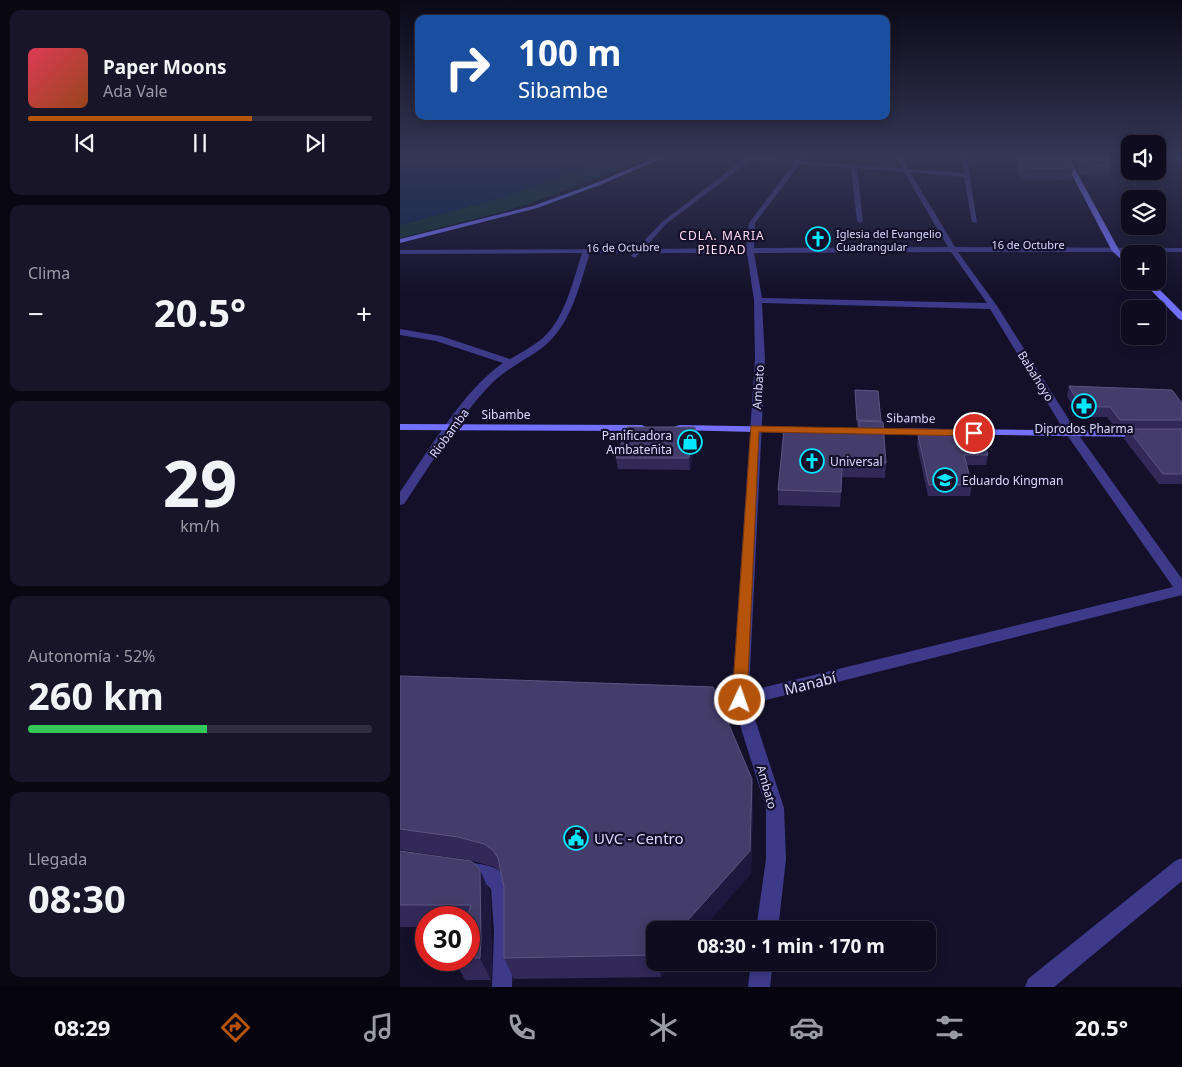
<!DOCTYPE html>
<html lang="es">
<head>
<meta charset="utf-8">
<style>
	body { margin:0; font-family:"Noto Sans",sans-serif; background:#181529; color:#f1f3f6; height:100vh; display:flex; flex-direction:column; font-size:19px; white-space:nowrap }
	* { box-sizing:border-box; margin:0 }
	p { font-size:16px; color:#9b9ba5 }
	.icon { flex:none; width:28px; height:28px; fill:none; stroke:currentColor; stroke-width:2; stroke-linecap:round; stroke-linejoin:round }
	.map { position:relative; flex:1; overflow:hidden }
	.panel { display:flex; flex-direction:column; gap:10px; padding:10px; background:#080712; width:400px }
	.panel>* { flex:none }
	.banner { position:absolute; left:15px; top:15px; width:475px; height:105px; border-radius:10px; box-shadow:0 2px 12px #0003,0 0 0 1px #2f2c3e; background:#1a4fa0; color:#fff; overflow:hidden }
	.tools { position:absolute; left:721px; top:135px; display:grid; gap:10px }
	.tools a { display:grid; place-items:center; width:45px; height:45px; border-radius:10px; background:#0f0c20; box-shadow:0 2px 12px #0003,0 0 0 1px #2f2c3e; font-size:25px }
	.speed { position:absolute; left:15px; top:906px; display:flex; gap:10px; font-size:25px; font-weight:700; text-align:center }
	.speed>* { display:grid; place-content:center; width:65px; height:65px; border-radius:50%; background:#0f0c20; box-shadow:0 2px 12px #0003,0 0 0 1px #2f2c3e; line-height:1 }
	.speed .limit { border:8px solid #d22; background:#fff; color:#111 }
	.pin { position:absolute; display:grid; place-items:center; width:42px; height:42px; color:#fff; margin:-21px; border:2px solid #fff; border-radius:50%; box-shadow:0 1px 5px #0007 }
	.me { position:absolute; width:55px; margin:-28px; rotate:3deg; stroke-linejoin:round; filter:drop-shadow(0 0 4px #0008) }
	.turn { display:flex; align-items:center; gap:18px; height:105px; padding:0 20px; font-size:22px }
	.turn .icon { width:65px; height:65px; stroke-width:2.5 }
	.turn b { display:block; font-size:35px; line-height:42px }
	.big { font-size:38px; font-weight:700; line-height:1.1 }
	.panel .tile { flex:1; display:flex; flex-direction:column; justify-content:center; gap:8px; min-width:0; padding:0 18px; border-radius:10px; background:#181529 }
	.panel .dial { align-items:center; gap:0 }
	.dial b { font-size:65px; line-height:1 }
	.song { display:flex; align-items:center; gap:15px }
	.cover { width:60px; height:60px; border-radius:8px; background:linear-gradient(135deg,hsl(350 70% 55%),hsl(20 70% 35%)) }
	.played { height:5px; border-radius:2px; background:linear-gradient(90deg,#b45309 65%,#2f2c3e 65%) }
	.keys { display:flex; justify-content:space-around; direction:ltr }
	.heat { display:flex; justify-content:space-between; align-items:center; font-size:28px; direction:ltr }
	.charge { height:8px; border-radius:4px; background:linear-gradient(90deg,#34c759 52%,#2f2c3e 0) }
	.trip { position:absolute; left:246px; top:921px; width:290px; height:50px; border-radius:10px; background:#0f0c20; box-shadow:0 2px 12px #0003,0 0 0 1px #2f2c3e; font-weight:700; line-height:50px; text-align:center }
	.dock { display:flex; height:80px; justify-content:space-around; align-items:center; background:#06050d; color:#9b9ba5 }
	.dock .icon { width:35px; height:35px }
	.dock .selected { color:#b45309 }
	.dock b { font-size:22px; color:#f1f3f6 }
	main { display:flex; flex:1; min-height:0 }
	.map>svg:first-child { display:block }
	.green { fill:#133433 }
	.water { fill:#0c244e }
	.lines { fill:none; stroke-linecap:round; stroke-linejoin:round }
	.lane { fill:#3d3a8a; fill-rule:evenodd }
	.street { fill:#3d3a8a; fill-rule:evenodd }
	.secondary { fill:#7370ff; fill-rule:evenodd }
	.wall { fill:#322959 }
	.shaded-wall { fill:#1e173e }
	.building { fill:#443c6a; stroke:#5c5582 }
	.route { fill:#b45309; stroke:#753606 }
	.labels { text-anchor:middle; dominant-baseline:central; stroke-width:4.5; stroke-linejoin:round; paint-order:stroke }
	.far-poi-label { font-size:11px; fill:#ddd9ff; stroke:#14102a; text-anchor:start }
	.far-street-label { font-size:11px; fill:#ddd9ff; stroke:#14102a }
	.far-quarter-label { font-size:12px; letter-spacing:1px; fill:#ffdbf2; stroke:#14102a }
	.street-label { font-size:12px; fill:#ddd9ff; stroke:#14102a }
	.poi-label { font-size:12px; fill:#ddd9ff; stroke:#14102a; text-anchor:start }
	.near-street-label { font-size:15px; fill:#ddd9ff; stroke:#14102a }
	.near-poi-label { font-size:15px; fill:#ddd9ff; stroke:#14102a; text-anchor:start }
</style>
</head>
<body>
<main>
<section class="panel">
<div class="tile">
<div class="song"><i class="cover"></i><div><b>Paper Moons</b><p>Ada Vale</p></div></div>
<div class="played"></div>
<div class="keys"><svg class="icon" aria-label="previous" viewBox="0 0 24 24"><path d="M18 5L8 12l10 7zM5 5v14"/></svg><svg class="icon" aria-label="pause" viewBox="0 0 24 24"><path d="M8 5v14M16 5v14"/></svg><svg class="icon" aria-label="next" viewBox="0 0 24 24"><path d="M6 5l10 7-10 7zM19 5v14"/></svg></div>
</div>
<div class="tile"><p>Clima</p>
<div class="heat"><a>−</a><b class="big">20.5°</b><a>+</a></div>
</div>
<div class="tile dial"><b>29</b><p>km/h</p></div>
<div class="tile"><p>Autonomía · 52%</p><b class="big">260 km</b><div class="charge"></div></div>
<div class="tile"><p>Llegada</p><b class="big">08:30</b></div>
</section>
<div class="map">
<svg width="782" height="987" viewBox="0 0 782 987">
	<rect width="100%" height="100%" fill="#14102a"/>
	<!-- green -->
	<path class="green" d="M214,156H253L142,199L109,210L0,238V225L101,198Z"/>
	<!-- water -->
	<path class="water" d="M0,156H212L101,198L0,225Z"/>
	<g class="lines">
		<!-- lane -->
		<path class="lane" d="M67,862C78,864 97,865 104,875C119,896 113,961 112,987H92L94,932L91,889L85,883L61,877L58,871L61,865Z"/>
		<!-- street -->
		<path class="street" d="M319,156H353L397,160L401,156H407L403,161L502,168L496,156H502L508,169L564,173L561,156H567L577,223L572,222L564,177L510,172L555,247L782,248V252H558L597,306L678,434L782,579V595L350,704L384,808L386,859L378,930H356L366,859V808L334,706L296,703L294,698L296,693L302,691L332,693L355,360L354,300L347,253H240L235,258L231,256L233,253H190C179,286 171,326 142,348C126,360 107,368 92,383C58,418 32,463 4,504L0,505V492C28,452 63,390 103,363L36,341L0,335V329L41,336L110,359C121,353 133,346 143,338C165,318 173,281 182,253L0,254V250L236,249L262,222L344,159ZM351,160L394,163L349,223L346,248L244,249L266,224ZM400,164L451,168L457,221L460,223L463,221L457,168L504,172L548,247L354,248L355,223ZM551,252L587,303L362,298L354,253ZM362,303L590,309L667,435L773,587L349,691L365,360Z
			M759,156H782V160L762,158Z
			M782,858V881L654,987H625L628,979L775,861Z
			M351,962H373L370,987H348Z"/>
		<!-- secondary -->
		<path class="secondary" d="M260,156H268L200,185L137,208L0,243V239L133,206L196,183Z
			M662,156H668L719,250L730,261V267L712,251Z
			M742,281H751L782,312V320L779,319Z
			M0,424L242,425L248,428L242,431L0,430Z
			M280,425L400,427L406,430L400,433L276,430L274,428L276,426Z
			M467,428L742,431L748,434L742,437L463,433L461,431L463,429Z"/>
	</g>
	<!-- wall -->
	<path class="wall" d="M614,156H667L673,169L671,180L619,179Z
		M670,156H707L712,166L709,176L681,175Z
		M669,386L782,403V484H759L724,439L727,430H717L707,417H679L667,396Z
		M455,390L481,421L486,463L485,478L442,477L440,507L378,505V490L458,431V426H457Z
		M295,427L296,438L290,470L218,469L216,458Z
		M518,435L588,455L586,465H566L572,485L570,496H528L517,445Z
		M0,676L352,779L353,803L351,874L255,930V962H274L261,977L114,979L104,958V887L101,872L94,867L69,860L0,850Z
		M0,851L80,870L90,893L92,961L91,980H65L54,960H69V918H26V927H0Z"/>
	<!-- shaded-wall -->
	<path class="shaded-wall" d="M295,427L296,438L290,470L289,458Z
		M352,779L353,803L351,874L302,930H279Z
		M80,870L90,893L92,961L91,980L80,958Z
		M258,962H274L261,977Z"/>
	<!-- building -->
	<path class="building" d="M618,156H667L673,169L620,168Z
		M678,156H707L712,166L683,165Z
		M669,386L772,390L782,403V420H720L710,407H681Z
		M455,390L478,391L481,421L457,420Z
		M459,421L483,422L486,463L442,462L441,492L378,490L384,429L459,431Z
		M227,427H295L289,458H216Z
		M728,429H782V474H763Z
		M518,435H582L588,455H564L572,485H529Z
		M0,676L313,687L352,779L350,851L279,930H255V955L104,958V887L98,858L93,850L84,844L58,837L0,829Z
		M0,851L71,861L77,866L80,870L81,939L80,958H69V918H67L71,905H0Z"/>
	<!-- sky -->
	<linearGradient id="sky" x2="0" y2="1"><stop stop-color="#0b0917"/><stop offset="0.53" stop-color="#343755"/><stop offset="1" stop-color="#343755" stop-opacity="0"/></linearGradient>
	<rect width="782" height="294" fill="url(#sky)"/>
	<!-- route -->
	<path class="route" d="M351,426L574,430L579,433L574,436L359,432L347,700L345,705L340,707L334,705L332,700Z"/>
	<!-- icons -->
	<defs>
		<g id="church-ring" transform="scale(1.25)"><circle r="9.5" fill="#14102a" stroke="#05e7ff" stroke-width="1.5"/><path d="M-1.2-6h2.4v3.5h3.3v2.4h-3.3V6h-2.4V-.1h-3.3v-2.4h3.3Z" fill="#05e7ff"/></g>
		<g id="pharmacy-ring" transform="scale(1.25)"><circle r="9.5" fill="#14102a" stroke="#05e7ff" stroke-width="1.5"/><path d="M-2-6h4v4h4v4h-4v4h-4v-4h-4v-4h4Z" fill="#05e7ff"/></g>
		<g id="shop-ring" transform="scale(1.25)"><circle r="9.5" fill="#14102a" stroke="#05e7ff" stroke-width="1.5"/><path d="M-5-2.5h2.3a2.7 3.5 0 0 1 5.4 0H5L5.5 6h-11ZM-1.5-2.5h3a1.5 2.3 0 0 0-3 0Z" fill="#05e7ff"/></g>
		<g id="school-ring" transform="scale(1.25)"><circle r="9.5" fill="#14102a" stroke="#05e7ff" stroke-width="1.5"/><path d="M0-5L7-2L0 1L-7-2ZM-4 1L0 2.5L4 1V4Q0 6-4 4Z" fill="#05e7ff"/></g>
		<g id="civic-ring" transform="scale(1.25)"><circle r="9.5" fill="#14102a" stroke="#05e7ff" stroke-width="1.5"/><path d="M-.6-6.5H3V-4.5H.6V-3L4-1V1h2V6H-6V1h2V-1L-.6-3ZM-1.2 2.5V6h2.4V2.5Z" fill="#05e7ff"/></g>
	</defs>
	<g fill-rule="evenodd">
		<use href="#church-ring" x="418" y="239"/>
		<use href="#pharmacy-ring" x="684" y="406"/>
		<use href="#shop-ring" x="290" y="442"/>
		<use href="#church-ring" x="412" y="461"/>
		<use href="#school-ring" x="545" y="480"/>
		<use href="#civic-ring" x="176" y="838"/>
	</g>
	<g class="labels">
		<!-- far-poi labels -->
		<g class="far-poi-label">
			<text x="436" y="233">Iglesia del Evangelio<tspan x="436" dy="13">Cuadrangular</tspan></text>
		</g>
		<!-- far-street labels -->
		<g class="far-street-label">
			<text x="628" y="244">16 de Octubre</text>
			<text transform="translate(223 247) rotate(-1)">16 de Octubre</text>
		</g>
		<!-- far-quarter labels -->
		<g class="far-quarter-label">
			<text x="322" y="235">CDLA. MARIA<tspan x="322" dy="14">PIEDAD</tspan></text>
		</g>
		<!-- street labels -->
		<g class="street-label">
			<text transform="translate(636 376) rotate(58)">Babahoyo</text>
			<text transform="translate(358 387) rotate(-86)">Ambato</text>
			<text x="106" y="414">Sibambe</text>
			<text transform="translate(511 418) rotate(1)">Sibambe</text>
			<text transform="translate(49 433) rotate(-54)">Riobamba</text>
			<text transform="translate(367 787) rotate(74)">Ambato</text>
		</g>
		<!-- poi labels -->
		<g class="poi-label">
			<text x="684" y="428" text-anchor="middle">Diprodos Pharma</text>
			<text x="272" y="435" text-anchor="end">Panificadora<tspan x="272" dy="14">Ambateñita</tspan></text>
			<text x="430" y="461">Universal</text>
			<text x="562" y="480">Eduardo Kingman</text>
		</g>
		<!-- near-street labels -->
		<g class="near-street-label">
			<text transform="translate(410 683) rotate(-14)">Manabí</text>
		</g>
		<!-- near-poi labels -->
		<g class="near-poi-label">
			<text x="194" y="838">UVC - Centro</text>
		</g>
	</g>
</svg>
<div class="tools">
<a><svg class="icon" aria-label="sound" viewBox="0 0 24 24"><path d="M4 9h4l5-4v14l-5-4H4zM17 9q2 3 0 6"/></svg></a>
<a><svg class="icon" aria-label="layers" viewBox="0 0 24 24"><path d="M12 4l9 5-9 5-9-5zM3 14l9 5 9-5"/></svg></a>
<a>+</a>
<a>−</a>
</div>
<div class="speed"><div class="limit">30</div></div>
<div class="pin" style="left:574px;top:433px;background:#d93025"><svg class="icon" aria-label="arrive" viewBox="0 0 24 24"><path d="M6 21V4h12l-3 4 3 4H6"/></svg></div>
<svg class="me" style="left:340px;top:700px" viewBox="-20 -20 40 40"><circle r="17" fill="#b45309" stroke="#fff" stroke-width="3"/><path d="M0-11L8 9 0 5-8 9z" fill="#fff"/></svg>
<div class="trip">08:30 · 1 min · 170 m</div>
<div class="banner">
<div class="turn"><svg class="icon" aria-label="right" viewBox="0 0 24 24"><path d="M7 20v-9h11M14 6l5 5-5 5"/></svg><div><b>100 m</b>Sibambe</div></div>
</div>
</div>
</main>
<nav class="dock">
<b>08:29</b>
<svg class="icon selected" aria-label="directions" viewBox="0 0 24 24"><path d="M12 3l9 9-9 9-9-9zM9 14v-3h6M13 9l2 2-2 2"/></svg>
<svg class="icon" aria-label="music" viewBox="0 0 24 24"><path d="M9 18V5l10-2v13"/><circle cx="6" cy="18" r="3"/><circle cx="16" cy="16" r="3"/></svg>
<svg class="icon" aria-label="phone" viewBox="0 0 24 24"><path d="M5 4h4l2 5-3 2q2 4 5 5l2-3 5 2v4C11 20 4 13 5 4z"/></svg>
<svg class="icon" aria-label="climate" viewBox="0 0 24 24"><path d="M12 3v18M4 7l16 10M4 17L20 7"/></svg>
<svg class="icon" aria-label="car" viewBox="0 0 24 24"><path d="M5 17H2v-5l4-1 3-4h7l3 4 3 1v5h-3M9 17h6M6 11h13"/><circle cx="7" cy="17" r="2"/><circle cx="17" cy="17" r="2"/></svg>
<svg class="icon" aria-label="filters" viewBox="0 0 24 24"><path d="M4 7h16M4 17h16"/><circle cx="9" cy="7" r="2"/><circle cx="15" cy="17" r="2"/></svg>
<b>20.5°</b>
</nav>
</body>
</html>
